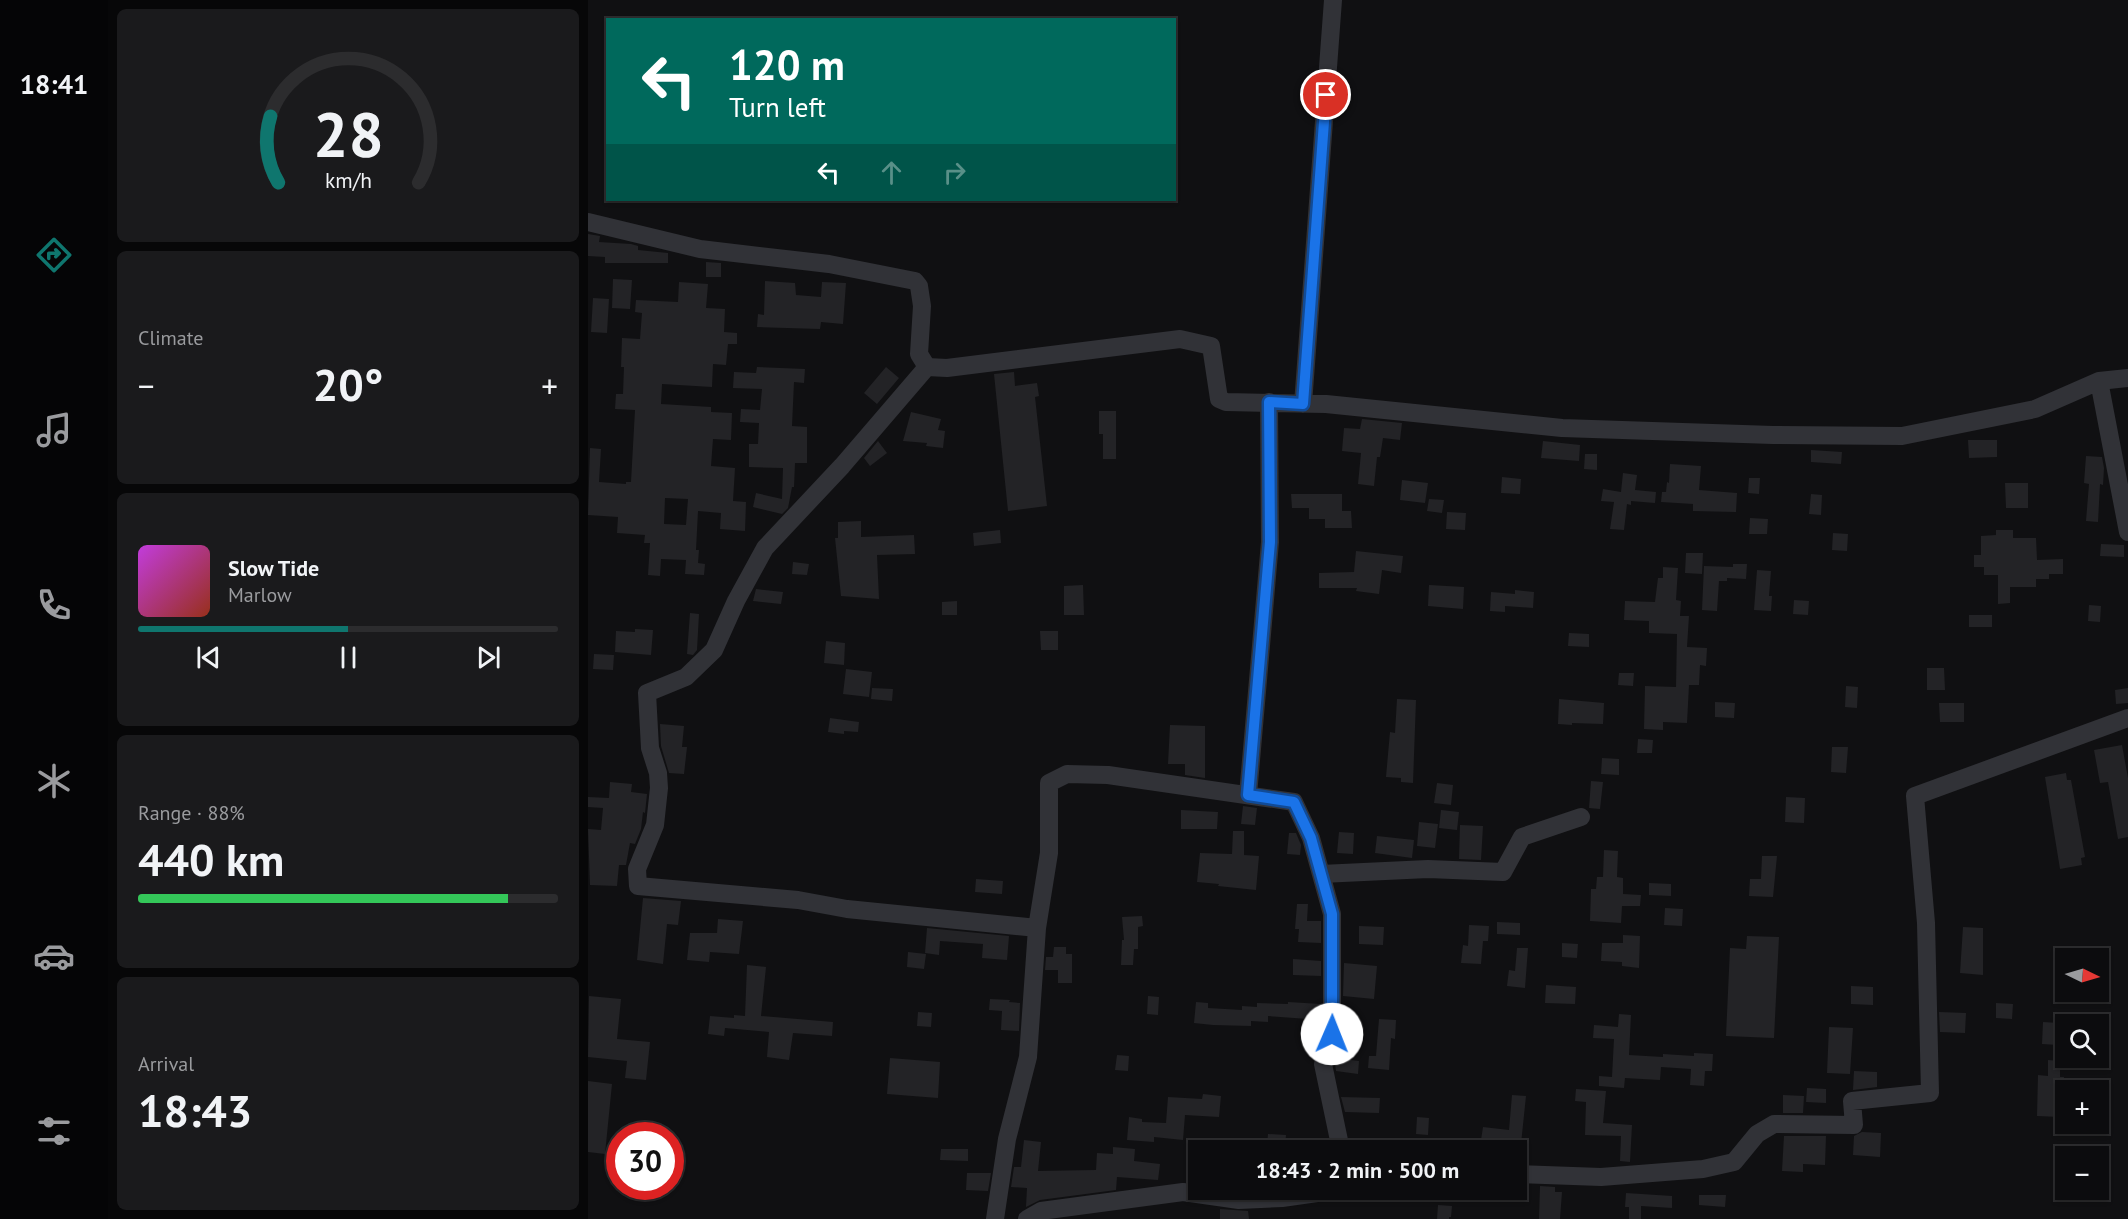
<!DOCTYPE html>
<html lang="en">
<head>
<meta charset="utf-8">
<style>
	body { margin:0; font-family:"PT Sans",sans-serif; background:#1a1a1c; color:#f1f3f6; height:100vh; display:flex; flex-direction:column; font-size:22px; white-space:nowrap }
	* { box-sizing:border-box; margin:0 }
	p { font-size:20px; color:#9a9b9e }
	.icon { flex:none; width:33px; height:33px; fill:none; stroke:currentColor; stroke-width:2; stroke-linecap:round; stroke-linejoin:round }
	.map { position:relative; flex:1; overflow:hidden }
	.drawer { display:flex; flex-direction:column; gap:9px; padding:9px; background:#070708; width:480px }
	.drawer>* { flex:none }
	.banner { position:absolute; left:18px; top:18px; width:570px; height:183px; border-radius:0px; box-shadow:0 2px 4px #0004,0 0 0 2px #2c2c2e; background:#00695c; color:#fff; overflow:hidden }
	.needle { width:39px; rotate:95deg }
	.fabs { position:absolute; left:1467px; top:948px; display:grid; gap:12px }
	.fabs a { display:grid; place-items:center; width:54px; height:54px; border-radius:0px; background:#0c0c0e; box-shadow:0 2px 4px #0004,0 0 0 2px #2c2c2e; font-size:30px }
	.speed { position:absolute; left:18px; top:1122px; display:flex; gap:12px; font-size:30px; font-weight:700; text-align:center }
	.speed>* { display:grid; place-content:center; width:78px; height:78px; border-radius:50%; background:#0c0c0e; box-shadow:0 2px 4px #0004,0 0 0 2px #2c2c2e; line-height:1 }
	.speed .limit { border:9px solid #d22; background:#fff; color:#111 }
	.pin { position:absolute; display:grid; place-items:center; width:51px; height:51px; color:#fff; margin:-26px; border:3px solid #fff; border-radius:50%; box-shadow:0 2px 6px #0007 }
	.me { position:absolute; width:66px; margin:-33px; rotate:1deg; stroke-linejoin:round; filter:drop-shadow(0 0 4px #0008) }
	.turn { display:flex; align-items:center; gap:21px; height:126px; padding:0 24px; font-size:27px }
	.turn .icon { width:78px; height:78px; stroke-width:2.5 }
	.turn b { display:block; font-size:42px; line-height:51px }
	.lanes { display:flex; align-items:center; height:57px; padding:0 24px; background:#0003; justify-content:center; gap:30px; direction:ltr }
	.lanes .off { opacity:.35 }
	.big { font-size:45px; font-weight:700; line-height:1.1 }
	.drawer .card { flex:1; display:flex; flex-direction:column; justify-content:center; gap:9px; min-width:0; padding:0 21px; border-radius:9px; background:#1a1a1c }
	.drawer .dial { align-items:center; gap:0 }
	.dial svg { height:156px; overflow:visible; fill:none; stroke:#2c2c2e; stroke-width:7; stroke-linecap:round; text-anchor:middle }
	.dial text { fill:#f1f3f6; stroke:none }
	.song { display:flex; align-items:center; gap:18px }
	.cover { width:72px; height:72px; border-radius:9px; background:linear-gradient(135deg,hsl(290 70% 55%),hsl(10 70% 35%)) }
	.played { height:6px; border-radius:3px; background:linear-gradient(90deg,#0f766e 50%,#2c2c2e 50%) }
	.keys { display:flex; justify-content:space-around; direction:ltr }
	.heat { display:flex; justify-content:space-between; align-items:center; font-size:33px; direction:ltr }
	.charge { height:9px; border-radius:4px; background:linear-gradient(90deg,#34c759 88%,#2c2c2e 0) }
	.trip { position:absolute; left:600px; top:1140px; width:339px; height:60px; border-radius:0px; background:#0c0c0e; box-shadow:0 2px 4px #0004,0 0 0 2px #2c2c2e; font-weight:700; line-height:60px; text-align:center }
	main { display:flex; flex:1; min-height:0 }
	.tabs { display:flex; flex-direction:column; width:108px; justify-content:space-around; align-items:center; background:#050506; color:#9a9b9e }
	.tabs .icon { width:42px; height:42px }
	.tabs .on { color:#0f766e }
	.tabs b { font-size:27px; color:#f1f3f6 }
	.map>svg:first-child { display:block }
	.building { fill:#232326; fill-rule:evenodd }
	.lines { fill:none; stroke-linecap:round; stroke-linejoin:round }
	.minor { stroke:#313237; stroke-width:18 }
	.route-casing { stroke:#114b97; stroke-width:15 }
	.route { stroke:#1a73e8; stroke-width:10 }
</style>
</head>
<body>
<main>
<nav class="tabs">
<b>18:41</b>
<svg class="icon on" aria-label="directions" viewBox="0 0 24 24"><path d="M12 3l9 9-9 9-9-9zM9 14v-3h6M13 9l2 2-2 2"/></svg>
<svg class="icon" aria-label="music" viewBox="0 0 24 24"><path d="M9 18V5l10-2v13"/><circle cx="6" cy="18" r="3"/><circle cx="16" cy="16" r="3"/></svg>
<svg class="icon" aria-label="phone" viewBox="0 0 24 24"><path d="M5 4h4l2 5-3 2q2 4 5 5l2-3 5 2v4C11 20 4 13 5 4z"/></svg>
<svg class="icon" aria-label="climate" viewBox="0 0 24 24"><path d="M12 3v18M4 7l16 10M4 17L20 7"/></svg>
<svg class="icon" aria-label="car" viewBox="0 0 24 24"><path d="M5 17H2v-5l4-1 3-4h7l3 4 3 1v5h-3M9 17h6M6 11h13"/><circle cx="7" cy="17" r="2"/><circle cx="17" cy="17" r="2"/></svg>
<svg class="icon" aria-label="filters" viewBox="0 0 24 24"><path d="M4 7h16M4 17h16"/><circle cx="9" cy="7" r="2"/><circle cx="15" cy="17" r="2"/></svg>
</nav>
<section class="drawer">
<div class="card dial"><svg viewBox="0 0 100 80">
<path d="M14 69A42 42 0 1 1 86 69"/>
<path d="M14 69A42 42 0 0 1 10 35" stroke="#0f766e"/>
<text x="50" y="56" font-size="32" font-weight="700">28</text>
<text x="50" y="72" font-size="11">km/h</text>
</svg></div>
<div class="card"><p>Climate</p>
<div class="heat"><a>−</a><b class="big">20°</b><a>+</a></div>
</div>
<div class="card">
<div class="song"><i class="cover"></i><div><b>Slow Tide</b><p>Marlow</p></div></div>
<div class="played"></div>
<div class="keys"><svg class="icon" aria-label="previous" viewBox="0 0 24 24"><path d="M18 5L8 12l10 7zM5 5v14"/></svg><svg class="icon" aria-label="pause" viewBox="0 0 24 24"><path d="M8 5v14M16 5v14"/></svg><svg class="icon" aria-label="next" viewBox="0 0 24 24"><path d="M6 5l10 7-10 7zM19 5v14"/></svg></div>
</div>
<div class="card"><p>Range · 88%</p><b class="big">440 km</b><div class="charge"></div></div>
<div class="card"><p>Arrival</p><b class="big">18:43</b></div>
</section>
<div class="map">
<svg width="1540" height="1219" viewBox="0 0 1540 1219">
	<rect width="100%" height="100%" fill="#101012"/>
	<!-- building -->
	<path class="building" d="M0,234L12,236L11,242L43,244L50,246V250L80,253V263H17V257L0,256Z
		M118,262L133,263V277H118Z
		M25,279L44,280L42,309L24,308Z
		M177,281L207,283L208,295L233,297L234,282L258,283L255,324L233,322L232,329L169,327L170,314L176,315Z
		M91,282L120,284L118,308L137,309L136,332L149,333V344H140L138,365L125,364L124,387L74,384L73,404L123,407V412L144,413L143,440L125,439L123,466L147,468L145,501L158,502L157,531L132,529L133,513L110,511L108,550H111L110,563L117,564L116,575L97,574L98,560L73,559L72,576L60,575L62,543H56L57,535L29,533L30,517L0,515L2,448L13,449L11,482L38,484V482H43L47,410L27,409L28,394H35L36,367H33L34,338L52,339L54,313L47,312L48,300L90,302ZM77,498L100,499L98,525L76,524Z
		M5,298L21,299L19,333L3,332Z
		M169,367L217,369L216,383L206,382L204,426L219,427V463H207L206,487H204L200,508L194,514L165,507L168,493L194,499L195,468L161,467V444H170L171,423L152,422L153,409L172,410L174,389L145,388L146,372L168,373Z
		M298,367L311,378L289,404L276,393Z
		M426,372L427,386L449,383L451,396L447,397L459,506L420,511L406,374Z
		M511,411H528V459H515V434H511Z
		M323,412L353,419L350,430L357,431L355,448L338,446L339,443L315,441Z
		M774,419L814,423L812,440L795,438L792,457H789L786,486L770,484L773,453L754,451L756,428L772,429Z
		M1380,440H1409V457L1381,458Z
		M290,441L299,453L282,466L276,458Z
		M955,441L992,445L991,461L953,458Z
		M1223,450L1254,452L1253,464L1223,462Z
		M997,454H1009V470L996,469Z
		M1498,456L1514,457L1516,468L1515,485L1512,484L1510,522L1498,521L1501,484L1496,483Z
		M1082,464L1113,466L1111,490L1149,493L1148,512L1105,511V504L1073,502L1074,492H1078L1079,482L1081,483Z
		M1035,473L1049,475L1047,490L1068,492L1067,503L1043,501V505L1039,504L1036,530L1022,529L1026,502L1013,501L1015,489L1033,492Z
		M914,477L933,479L932,494L913,493Z
		M1161,478H1172L1171,494L1160,493Z
		M814,480L840,483L837,503L812,500Z
		M1417,483H1440V508H1418Z
		M703,494H754V511H763L764,528H737V519H721V508H704Z
		M1223,494L1234,495L1233,515L1221,514Z
		M841,499L856,500L854,513L839,511Z
		M859,512L878,513L877,530L858,529Z
		M1162,518L1180,519L1179,534H1161Z
		M273,521V537L326,535L327,554L289,555L291,599L253,596L247,538H250V522Z
		M412,530L413,543L386,546L385,533Z
		M1408,530H1425V538H1448L1449,560L1475,559V574H1461V579H1448V587H1422V603L1410,604V575H1396V567H1386V555H1393V536L1408,535Z
		M1245,533L1260,534L1259,551L1244,550Z
		M1513,544L1536,545V557L1512,556Z
		M768,551L815,556L813,573L794,570L791,594L768,591L769,588H731V573L766,572Z
		M1098,553H1115L1114,574L1097,573Z
		M205,562L221,564L219,575L204,574Z
		M1145,564H1159L1158,579L1139,578V581H1131L1129,611L1114,610L1116,566L1145,567Z
		M1075,567L1090,568L1088,600L1093,601L1092,616H1101L1099,647L1119,648L1118,666L1112,665L1111,685H1101L1099,723L1075,722V730L1056,729L1057,686L1088,687L1089,634L1061,633V621L1036,620L1037,601L1067,602L1070,578H1075Z
		M1169,570L1183,571L1181,596H1184L1183,611L1166,610Z
		M495,585L496,615H476V586Z
		M841,585L876,587L875,609L840,606Z
		M168,589L195,592L193,604L165,601Z
		M927,590L946,592L945,608L917,606V612L902,611L903,592L927,594Z
		M1206,600L1221,601L1220,615L1205,614Z
		M369,601V615H354V602Z
		M1501,605L1513,606L1512,622L1500,621Z
		M102,613L111,614L109,650L105,655L99,654Z
		M1381,615H1404V627H1381Z
		M47,629L65,630L63,655L27,652L28,631L47,632Z
		M452,631H470V650H453Z
		M981,633L1001,634V647L980,646Z
		M238,641L257,643L256,665L236,663Z
		M6,654L26,655L25,670L5,669Z
		M1339,668H1356L1357,690H1339Z
		M258,669L284,672L281,697L255,694Z
		M1031,673H1046L1045,686L1030,685Z
		M1258,686L1270,687L1269,708L1257,707Z
		M284,688L305,689L304,701L283,699Z
		M1540,688V703L1528,704L1527,690Z
		M809,699L828,700L825,783L813,782V778L798,777L802,732L807,733Z
		M971,699L1016,703L1015,724L984,723V725L970,724Z
		M1127,702L1147,703L1146,718L1127,717Z
		M1351,703H1376V722H1352Z
		M242,718L271,722L270,732L256,731V734L240,732Z
		M72,724L96,726L94,747H99L96,774L81,773L73,746Z
		M582,725L617,726V778L597,775V764H580Z
		M1050,739L1065,740L1064,753H1049Z
		M1534,745L1540,778V837L1530,839L1520,782L1512,783L1506,750Z
		M1244,747H1260L1258,773L1243,772Z
		M1014,758L1031,759V775L1013,774Z
		M1478,773L1479,780H1483L1497,857L1493,858L1494,865L1472,869L1457,777Z
		M1003,781L1015,782L1012,809L1001,808Z
		M22,782L44,784L43,792L59,794L57,813L55,812L53,829L47,844L42,843L38,865H31L29,886L2,885L0,829L13,830L15,808L0,807V797L21,798Z
		M849,783L865,785L863,805L846,803Z
		M1198,797L1217,798L1216,823L1197,822Z
		M655,806L669,808L667,825L653,824Z
		M593,810L630,812L629,829H593Z
		M853,810L871,812L869,830L851,828Z
		M831,822L850,824L847,848L829,846Z
		M872,825L895,826L893,860L871,859Z
		M645,831H656V855L671,856L668,890L630,886L631,884L609,882L612,853L644,854Z
		M751,832L766,833L765,854L749,853Z
		M701,833H708L713,845L712,855L699,854Z
		M789,836L826,840L824,858L787,853Z
		M1016,850L1030,851L1029,877L1035,878V894L1053,895L1052,906H1034L1033,923L1002,921L1003,889H1008L1009,877H1015Z
		M1174,856H1189L1185,897L1161,896L1162,879H1173Z
		M388,879L415,881L414,894L387,892Z
		M1061,883L1083,884V896L1061,895Z
		M55,898L93,901L90,925L79,924L75,964L49,960Z
		M709,904H720L719,921H733V943L710,942L711,929H707Z
		M1077,908L1095,909L1094,926L1076,925Z
		M554,916L555,926L550,927V949H546L545,965H533L534,940H536L534,917Z
		M130,919L155,921L151,954L122,952L121,962L99,960L102,933H129Z
		M909,922L932,923V935L909,934Z
		M881,925L901,926L900,941H895L893,964L873,963L875,945L880,946Z
		M771,926L796,927L795,945L771,944Z
		M1375,927L1395,928V975L1372,973Z
		M339,928L421,936L419,960L394,958L395,944L352,941L351,955L337,953Z
		M1035,935L1052,936L1051,968L1034,966V962L1013,961L1014,943H1035Z
		M1159,936L1191,937L1186,1038L1138,1036L1142,948L1158,949Z
		M974,943L990,944L989,958L974,957Z
		M466,947H478V954H484V983H470V970H457L458,957H465Z
		M929,948H940L937,988L919,986L921,970L927,971Z
		M320,952L338,954L336,969L319,967Z
		M705,959L733,961V976L705,975Z
		M756,963L789,966L786,999L755,996Z
		M159,965L178,967L173,1016L245,1022L244,1036L205,1033L201,1060L179,1057L181,1032L137,1028L136,1036L120,1034L122,1016L146,1018V1015L157,1016Z
		M958,985L988,987L987,1004L957,1003Z
		M1263,986L1285,987V1005L1263,1004Z
		M1,996L33,999L29,1039L62,1042L58,1080L37,1078L39,1061L0,1057Z
		M560,996L571,997L570,1015L559,1014Z
		M402,999L422,1000L421,1002L432,1003L431,1031L413,1030L414,1011L401,1010Z
		M608,1002L620,1003V1008L654,1010V1006L669,1007V1003L700,1004V1002L733,1004V1016L720,1015V1019L680,1016V1022L663,1021V1026L625,1025L606,1023Z
		M1408,1003L1425,1004L1424,1019L1408,1018Z
		M330,1012L344,1013L343,1027L329,1026Z
		M1351,1012L1378,1013L1377,1033L1352,1032Z
		M1031,1014L1043,1015L1041,1055L1075,1057V1054L1106,1056V1053L1125,1054L1124,1071H1117L1116,1086L1102,1085L1103,1069L1073,1067L1072,1080L1037,1078L1036,1088L1011,1086V1076L1024,1077L1026,1039L1005,1038L1006,1025L1030,1027Z
		M791,1019L808,1020L807,1039L803,1038L801,1070L780,1068L781,1056H788Z
		M1455,1022L1471,1023L1470,1045L1454,1044Z
		M1241,1027L1265,1028L1262,1074L1239,1073Z
		M529,1055L541,1056L540,1071L527,1070Z
		M302,1058L352,1062L350,1098L299,1094Z
		M748,1058L771,1061L770,1074L748,1071L747,1064Z
		M1460,1060L1472,1061V1077H1476L1472,1117L1449,1116L1450,1075L1460,1076Z
		M1266,1071L1289,1072V1087L1265,1090Z
		M0,1081L24,1084L17,1154L0,1152Z
		M1219,1088L1238,1089V1103L1218,1102Z
		M988,1089L1018,1091L1015,1123L1044,1125L1042,1162L1032,1161L1033,1136L997,1135L998,1102L987,1101Z
		M615,1094L633,1096L631,1117L597,1115L595,1140L566,1137V1142L539,1140L541,1117L554,1119V1122L578,1123L580,1097L614,1099Z
		M924,1095L938,1096L933,1144L893,1140L895,1127L921,1130Z
		M1195,1095L1216,1096L1215,1113H1195Z
		M753,1097L792,1098L791,1113L757,1112Z
		M829,1117L841,1118L840,1135L828,1134Z
		M1274,1132L1293,1133L1292,1157L1265,1155L1266,1136Z
		M680,1134L698,1135L697,1147L679,1146Z
		M1196,1136H1238L1237,1165L1215,1164V1172L1194,1171Z
		M642,1139L659,1141L657,1150H641Z
		M436,1140L453,1142L450,1171L508,1170L509,1153L525,1154V1147L547,1149L546,1161L572,1164L570,1180L529,1177L528,1190L452,1200L438,1207L439,1188L423,1187L426,1167H433Z
		M353,1149H380V1161L352,1160Z
		M379,1173H403L400,1191L378,1190Z
		M952,1186L967,1187V1192H974L972,1219H951Z
		M1038,1193L1084,1196V1208L1053,1206V1219H1041V1207H1037Z
		M1111,1195H1138L1137,1207L1111,1205Z
		M850,1205L864,1206L863,1217H861V1219H849Z
		M632,1209L660,1211L661,1219H632Z"/>
	<g class="lines">
		<!-- minor -->
		<path class="minor" d="M0,222L112,249L241,264L327,281L331,286L334,306L331,354L339,367L359,368L592,339L623,346L631,399L638,402L738,404L974,428L1185,435L1314,436L1447,409L1511,381L1540,378
			M339,367L254,466L177,548L148,601L126,650L98,677L59,693L62,748L70,773L71,788L67,825L49,869L50,886L210,900L259,909L449,928L440,1057L419,1139L407,1219
			M1511,381L1540,532
			M715,404L745,0
			M660,795L682,542L681,402
			M733,874L840,869L915,872L934,837L993,817
			M449,928L461,853V783L479,774L520,775L706,802L723,838L744,914V1034L735,1064L753,1150
			M928,1174L1013,1177L1115,1169L1146,1162L1169,1134L1186,1124L1266,1125L1264,1101L1342,1093L1338,923L1327,796L1540,718
			M439,1219L453,1211L595,1192L651,1200L694,1198L750,1190"/>
	</g>
	<g class="lines">
		<!-- route casing -->
		<g class="route-casing">
			<path id="route" d="M738,95L715,404L681,402L682,542L660,795L706,802L723,838L744,914V1034"/>
		</g>
		<!-- route -->
		<use href="#route" class="route"/>
	</g>
</svg>
<div class="fabs">
<a><svg class="needle" viewBox="-14 -14 28 28"><path d="M0-13l5 13h-10z" fill="#e53935"/><path d="M0 13l5-13h-10z" fill="#9a9b9e"/></svg></a>
<a><svg class="icon" aria-label="search" viewBox="0 0 24 24"><circle cx="10" cy="10" r="6"/><path d="M15 15l6 6"/></svg></a>
<a>+</a>
<a>−</a>
</div>
<div class="speed"><div class="limit">30</div></div>
<div class="pin" style="left:738px;top:95px;background:#d93025"><svg class="icon" aria-label="arrive" viewBox="0 0 24 24"><path d="M6 21V4h12l-3 4 3 4H6"/></svg></div>
<svg class="me" style="left:744px;top:1034px" viewBox="-20 -20 40 40"><circle r="19" fill="#fff"/><path d="M0-13L10 11 0 6-10 11z" fill="#1a73e8"/></svg>
<div class="trip">18:43 · 2 min · 500 m</div>
<div class="banner">
<div class="turn"><svg class="icon" aria-label="left" viewBox="0 0 24 24"><path d="M17 20v-9H6M10 6l-5 5 5 5"/></svg><div><b>120 m</b>Turn left</div></div>
<div class="lanes"><svg class="icon" aria-label="left" viewBox="0 0 24 24"><path d="M17 20v-9H6M10 6l-5 5 5 5"/></svg><svg class="icon off" aria-label="ahead" viewBox="0 0 24 24"><path d="M12 20V5M6 11l6-6 6 6"/></svg><svg class="icon off" aria-label="right" viewBox="0 0 24 24"><path d="M7 20v-9h11M14 6l5 5-5 5"/></svg></div>
</div>
</div>
</main>
</body>
</html>
